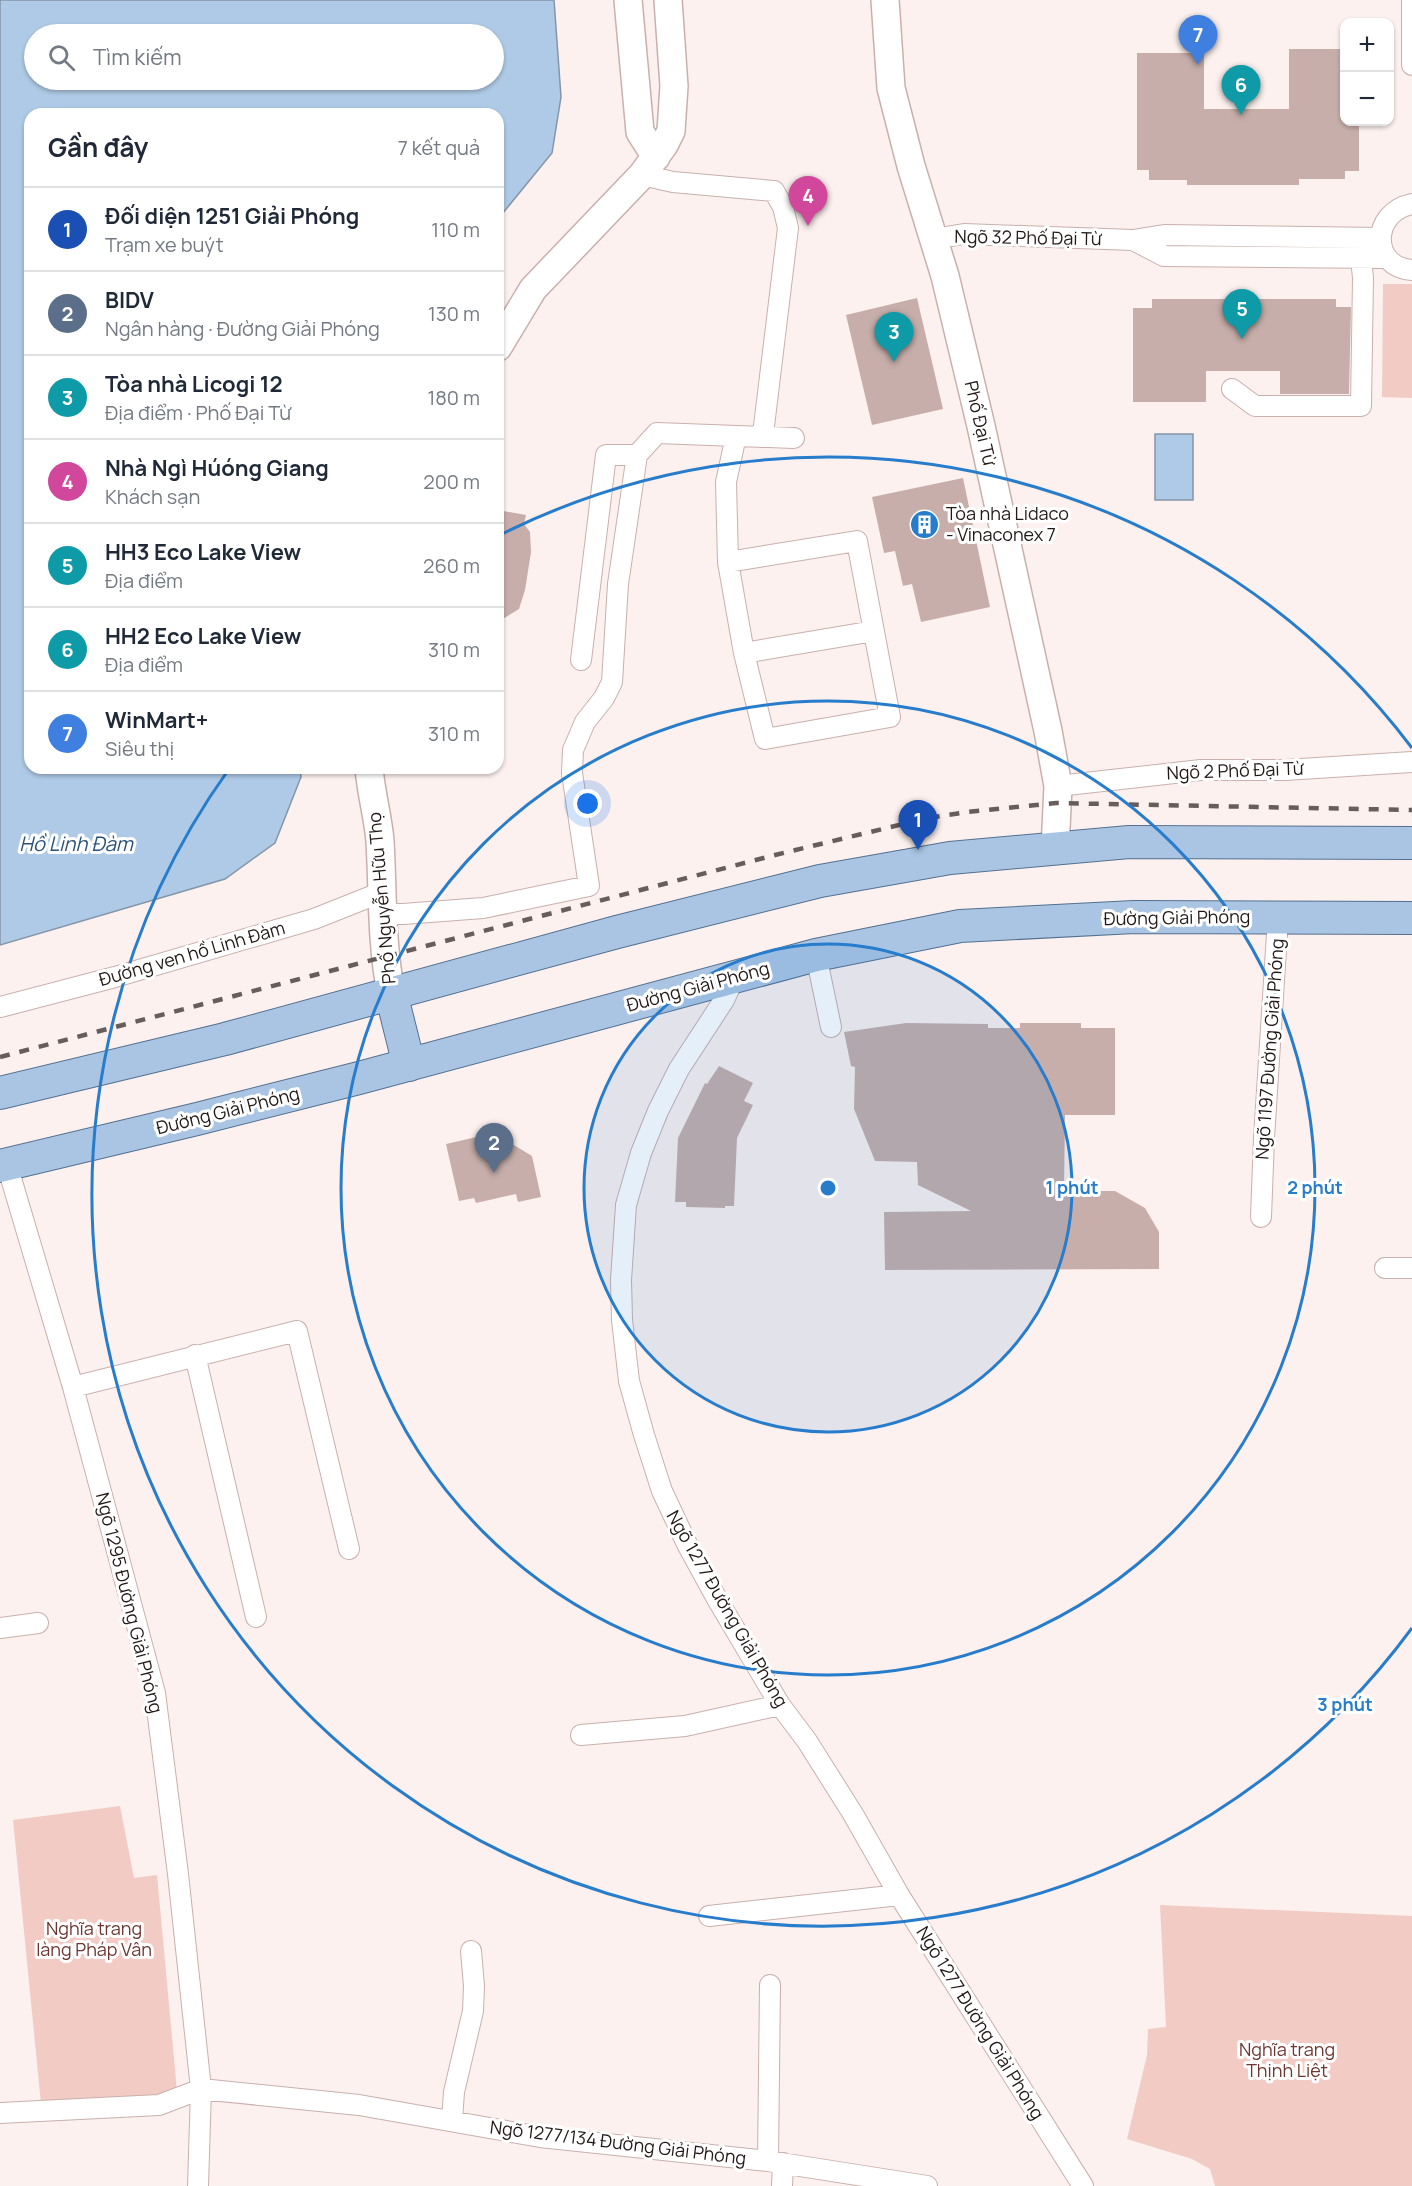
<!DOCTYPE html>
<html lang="vi">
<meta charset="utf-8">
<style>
:root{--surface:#fff;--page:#f2f2f3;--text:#1f2937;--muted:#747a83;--line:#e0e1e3;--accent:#7c3aed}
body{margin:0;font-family:Manrope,sans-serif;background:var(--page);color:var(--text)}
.controls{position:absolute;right:18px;top:18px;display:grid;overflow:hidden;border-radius:12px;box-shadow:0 2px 4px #0004}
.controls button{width:54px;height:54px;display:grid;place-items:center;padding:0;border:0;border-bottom:2px solid var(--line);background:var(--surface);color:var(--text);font:30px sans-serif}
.you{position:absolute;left:588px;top:804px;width:21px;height:21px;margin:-15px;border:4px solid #fff;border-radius:50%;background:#1a73e8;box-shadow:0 0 0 9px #1a73e833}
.badge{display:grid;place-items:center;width:39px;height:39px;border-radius:50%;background:var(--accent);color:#fff;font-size:20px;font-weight:700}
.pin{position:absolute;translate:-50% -50px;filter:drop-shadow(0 2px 3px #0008)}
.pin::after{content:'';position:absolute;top:32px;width:21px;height:18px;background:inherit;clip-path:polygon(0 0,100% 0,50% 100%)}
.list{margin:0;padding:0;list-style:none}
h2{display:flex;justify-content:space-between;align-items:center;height:78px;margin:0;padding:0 24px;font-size:26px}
h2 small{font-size:20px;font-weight:400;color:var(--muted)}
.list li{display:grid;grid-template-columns:39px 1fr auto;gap:18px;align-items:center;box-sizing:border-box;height:84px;padding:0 24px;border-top:2px solid var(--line)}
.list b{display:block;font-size:22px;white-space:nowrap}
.list p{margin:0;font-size:20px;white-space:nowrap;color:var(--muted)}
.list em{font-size:20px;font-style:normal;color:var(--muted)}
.icon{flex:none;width:33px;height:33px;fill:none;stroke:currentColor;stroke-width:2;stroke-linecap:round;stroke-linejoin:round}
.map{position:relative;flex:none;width:1412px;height:2186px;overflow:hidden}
.search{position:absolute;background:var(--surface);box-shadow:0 2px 4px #0004;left:24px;top:24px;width:480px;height:66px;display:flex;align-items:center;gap:15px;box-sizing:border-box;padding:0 21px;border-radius:33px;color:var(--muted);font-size:22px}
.panel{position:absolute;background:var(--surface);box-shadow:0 2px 4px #0004;left:24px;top:108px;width:480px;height:666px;border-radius:18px}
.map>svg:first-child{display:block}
.green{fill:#f3cbc5}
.water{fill:#afcae6;stroke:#8595a8;stroke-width:1.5;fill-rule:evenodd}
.building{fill:#c7aeaa}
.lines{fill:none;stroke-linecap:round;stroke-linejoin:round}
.street-casing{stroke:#c9b0ac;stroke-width:22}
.secondary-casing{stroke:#c9b0ac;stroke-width:30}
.primary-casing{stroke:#547090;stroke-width:34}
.street{stroke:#fff;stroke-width:20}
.secondary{stroke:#fff;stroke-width:27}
.primary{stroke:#a9c5e3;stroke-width:32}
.rail{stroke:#675d5b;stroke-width:4.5;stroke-dasharray:10 10;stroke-linecap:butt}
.ring{fill:none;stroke:#277ccb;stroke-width:3}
.labels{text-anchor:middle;stroke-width:6;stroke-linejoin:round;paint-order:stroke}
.street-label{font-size:18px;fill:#221917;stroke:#fff}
.poi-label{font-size:18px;fill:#221917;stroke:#fff;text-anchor:start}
.park-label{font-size:18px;fill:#6d3630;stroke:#fff}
.water-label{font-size:20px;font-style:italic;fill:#2a5179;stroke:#fff}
.centre{fill:#277ccb;stroke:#fff;stroke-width:3}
.ring-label{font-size:18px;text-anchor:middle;font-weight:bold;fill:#277ccb;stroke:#fff;stroke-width:6;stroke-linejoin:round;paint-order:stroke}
</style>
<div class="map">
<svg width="1412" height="2186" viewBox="0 0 1412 2186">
<rect width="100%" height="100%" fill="#fcf1ef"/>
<!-- green -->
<path class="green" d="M1383,284H1412V398L1382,397Z
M120,1806L134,1878L157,1875L177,2091L156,2096L41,2104L13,1820Z
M1160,1905L1412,1916V2186H1215L1210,2169L1192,2159L1127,2139L1147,2055L1148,2029L1166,2027Z"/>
<!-- water -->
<path class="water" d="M0,0H554L561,97L552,153L498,219V114H30V768H300L301,777L275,843L225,879L0,945ZM34,34H494V80H34Z
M1155,434H1193V500H1155Z"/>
<!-- building -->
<path class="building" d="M1289,49H1344V122H1359V171H1345V179H1299V185H1187V180H1149V170H1137V53H1204V109H1289Z
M917,298L943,409L872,425L846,315Z
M1152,299H1336V307H1351L1349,394H1280V371H1206V402H1133V308H1152Z
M963,478L990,607L921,622L912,584L903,586L895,551L884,553L872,497Z
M498,510L526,515L524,524L530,532L531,552L525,590L519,609L498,622Z
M906,1023L988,1024V1028H1020V1023H1081V1028H1115V1115H1065L1064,1191H1115L1145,1208L1159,1232V1269L885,1270L884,1212L971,1211L918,1185L917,1162L875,1161L854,1109L855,1067L851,1066L844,1032Z
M719,1066L753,1083L744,1101L753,1105L737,1138L734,1206H725V1208L686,1207V1202H675L678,1138L705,1083L707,1084Z
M494,1133L532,1156L541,1197L518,1202L516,1194L476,1203L474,1198L459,1201L446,1144Z"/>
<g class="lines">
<defs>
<path id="street" d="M1412,0V65
M642,175L673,182L774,191L783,207L788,228L764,426L761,437
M1412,204C1371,212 1370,267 1412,270
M934,239L964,234L1133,240L1164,235L1381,238
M1133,240L1164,256L1387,258
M1232,389L1255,406H1361L1363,278L1361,258
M728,562L857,541L890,717L765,739L744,653L728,562L726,482L736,436
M744,653L874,631
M581,660L606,455H637
M1058,786L1201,770H1285L1412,762
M383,907L392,914H403L483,908L589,886L572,773L573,750L585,722L604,698L612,682L618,584L637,455L657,433L794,438
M816,955L831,1027
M734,978L724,1000L679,1069L658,1111L641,1153L626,1205L621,1280L622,1320L629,1381L644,1435L662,1491L687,1544L717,1599L780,1705L807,1741L853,1814L899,1895L1083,2186
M0,1007L115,977L314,919L382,892
M7,1165L73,1387L155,1693L178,1874L201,2089L198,2186
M1261,1217L1264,1138L1278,918
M1385,1268H1412
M195,1355L256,1617
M73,1387L297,1331L349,1549
M0,1628L38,1623
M581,1735L685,1726L780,1705
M709,1916L899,1895
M0,2113L159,2105L201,2089L359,2105L540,2137L768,2161L927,2186
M452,2120L454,2092L473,2011L474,1986L471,1951
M768,2161L770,1985
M782,2186L783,2163"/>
<path id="secondary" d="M628,0L640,132L656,157
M885,0L891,88L911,166L945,276L981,426L1048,731L1058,786L1055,849
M498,347L533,289L642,175L664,145L671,131L674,86L668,0
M369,768C371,793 378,817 380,841C383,893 381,941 391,993"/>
<path id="primary" d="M391,993L409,1065
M0,1093L225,1039L617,932L820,881L950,858L1129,842L1412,843
M0,1166L197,1119L359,1078L816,955L960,926L1134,917L1412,918"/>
</defs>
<!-- street casing -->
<use href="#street" class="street-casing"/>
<!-- secondary casing -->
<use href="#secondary" class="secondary-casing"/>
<!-- primary casing -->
<use href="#primary" class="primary-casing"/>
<!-- street -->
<use href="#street" class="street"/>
<!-- secondary -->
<use href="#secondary" class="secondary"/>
<!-- primary -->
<use href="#primary" class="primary"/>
<!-- rail -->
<path class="rail" d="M0,1057L775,855L928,818L967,812L1056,803L1412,810"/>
</g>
<!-- distance rings -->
<circle cx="828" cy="1188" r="244" fill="#277ccb" fill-opacity=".12"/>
<g class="ring">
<circle cx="828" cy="1188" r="244"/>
<circle cx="828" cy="1188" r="487"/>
<path d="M1412 1628A731 731 0 0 1 229 769M502 534A731 731 0 0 1 1412 748"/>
</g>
<!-- icons -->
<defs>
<symbol id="building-disc" viewBox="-11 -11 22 22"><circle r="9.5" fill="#277ccb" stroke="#fff"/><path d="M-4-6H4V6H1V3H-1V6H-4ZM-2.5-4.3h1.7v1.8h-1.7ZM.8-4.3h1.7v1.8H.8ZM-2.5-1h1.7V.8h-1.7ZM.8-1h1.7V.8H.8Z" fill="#fff"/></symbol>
</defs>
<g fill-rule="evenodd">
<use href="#building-disc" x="908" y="508" width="33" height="33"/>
</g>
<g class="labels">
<!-- street labels -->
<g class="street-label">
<text transform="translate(1028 238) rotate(1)" y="6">Ngõ 32 Phố Đại Từ</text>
<text transform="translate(980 423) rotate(77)" y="6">Phố Đại Từ</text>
<text transform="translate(1235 771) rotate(-2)" y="6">Ngõ 2 Phố Đại Từ</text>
<text transform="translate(382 898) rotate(-95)" y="6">Phố Nguyễn Hữu Thọ</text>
<text transform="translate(1177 918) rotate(-1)" y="6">Đường Giải Phóng</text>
<text transform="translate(192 954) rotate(-16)" y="6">Đường ven hồ Linh Đàm</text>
<text transform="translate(698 987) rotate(-15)" y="6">Đường Giải Phóng</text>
<text transform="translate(1270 1049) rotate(-86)" y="6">Ngõ 1197 Đường Giải Phóng</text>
<text transform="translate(228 1111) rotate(-14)" y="6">Đường Giải Phóng</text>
<text transform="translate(129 1603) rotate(76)" y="6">Ngõ 1295 Đường Giải Phóng</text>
<text transform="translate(727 1609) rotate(60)" y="6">Ngõ 1277 Đường Giải Phóng</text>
<text transform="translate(980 2023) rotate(58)" y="6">Ngõ 1277 Đường Giải Phóng</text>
<text transform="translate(618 2143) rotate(7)" y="6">Ngõ 1277/134 Đường Giải Phóng</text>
</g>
<!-- poi labels -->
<g class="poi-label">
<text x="946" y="520">Tòa nhà Lidaco<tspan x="946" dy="21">- Vinaconex 7</tspan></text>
</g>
<!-- park labels -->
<g class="park-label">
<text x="94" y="1935">Nghĩa trang<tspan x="94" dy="21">làng Pháp Vân</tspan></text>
<text x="1287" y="2056">Nghĩa trang<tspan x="1287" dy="21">Thịnh Liệt</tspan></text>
</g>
<!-- water labels -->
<g class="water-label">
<text x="76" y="851">Hồ Linh Đàm</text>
</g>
</g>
<circle cx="828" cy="1188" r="9" class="centre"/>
<g class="ring-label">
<text x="1072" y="1194">1 phút</text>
<text x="1315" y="1194">2 phút</text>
<text x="1345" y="1711">3 phút</text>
</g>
</svg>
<div class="controls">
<button>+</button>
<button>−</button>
</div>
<div class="you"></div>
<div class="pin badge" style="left:918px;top:850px;background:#1a4fb4">1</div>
<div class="pin badge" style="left:494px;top:1173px;background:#5c6f8a">2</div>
<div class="pin badge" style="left:894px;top:362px;background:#0f9aa8">3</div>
<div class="pin badge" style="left:808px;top:226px;background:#d1479c">4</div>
<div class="pin badge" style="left:1242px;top:339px;background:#0f9aa8">5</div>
<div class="pin badge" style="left:1241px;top:115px;background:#0f9aa8">6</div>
<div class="pin badge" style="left:1198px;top:65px;background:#3f7fe0">7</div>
<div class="search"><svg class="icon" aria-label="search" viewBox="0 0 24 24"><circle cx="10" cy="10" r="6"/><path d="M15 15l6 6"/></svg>Tìm kiếm</div>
<section class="panel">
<h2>Gần đây<small>7 kết quả</small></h2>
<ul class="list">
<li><span class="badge" style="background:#1a4fb4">1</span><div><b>Đối diện 1251 Giải Phóng</b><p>Trạm xe buýt</p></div><em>110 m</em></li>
<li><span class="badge" style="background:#5c6f8a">2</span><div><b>BIDV</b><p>Ngân hàng · Đường Giải Phóng</p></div><em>130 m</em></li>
<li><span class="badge" style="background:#0f9aa8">3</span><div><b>Tòa nhà Licogi 12</b><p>Địa điểm · Phố Đại Từ</p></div><em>180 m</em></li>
<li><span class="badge" style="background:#d1479c">4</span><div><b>Nhà Ngì Húóng Giang</b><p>Khách sạn</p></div><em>200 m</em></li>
<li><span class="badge" style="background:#0f9aa8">5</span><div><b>HH3 Eco Lake View</b><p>Địa điểm</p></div><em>260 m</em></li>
<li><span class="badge" style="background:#0f9aa8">6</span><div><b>HH2 Eco Lake View</b><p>Địa điểm</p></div><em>310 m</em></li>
<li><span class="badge" style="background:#3f7fe0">7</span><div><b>WinMart+</b><p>Siêu thị</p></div><em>310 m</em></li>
</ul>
</section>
</div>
